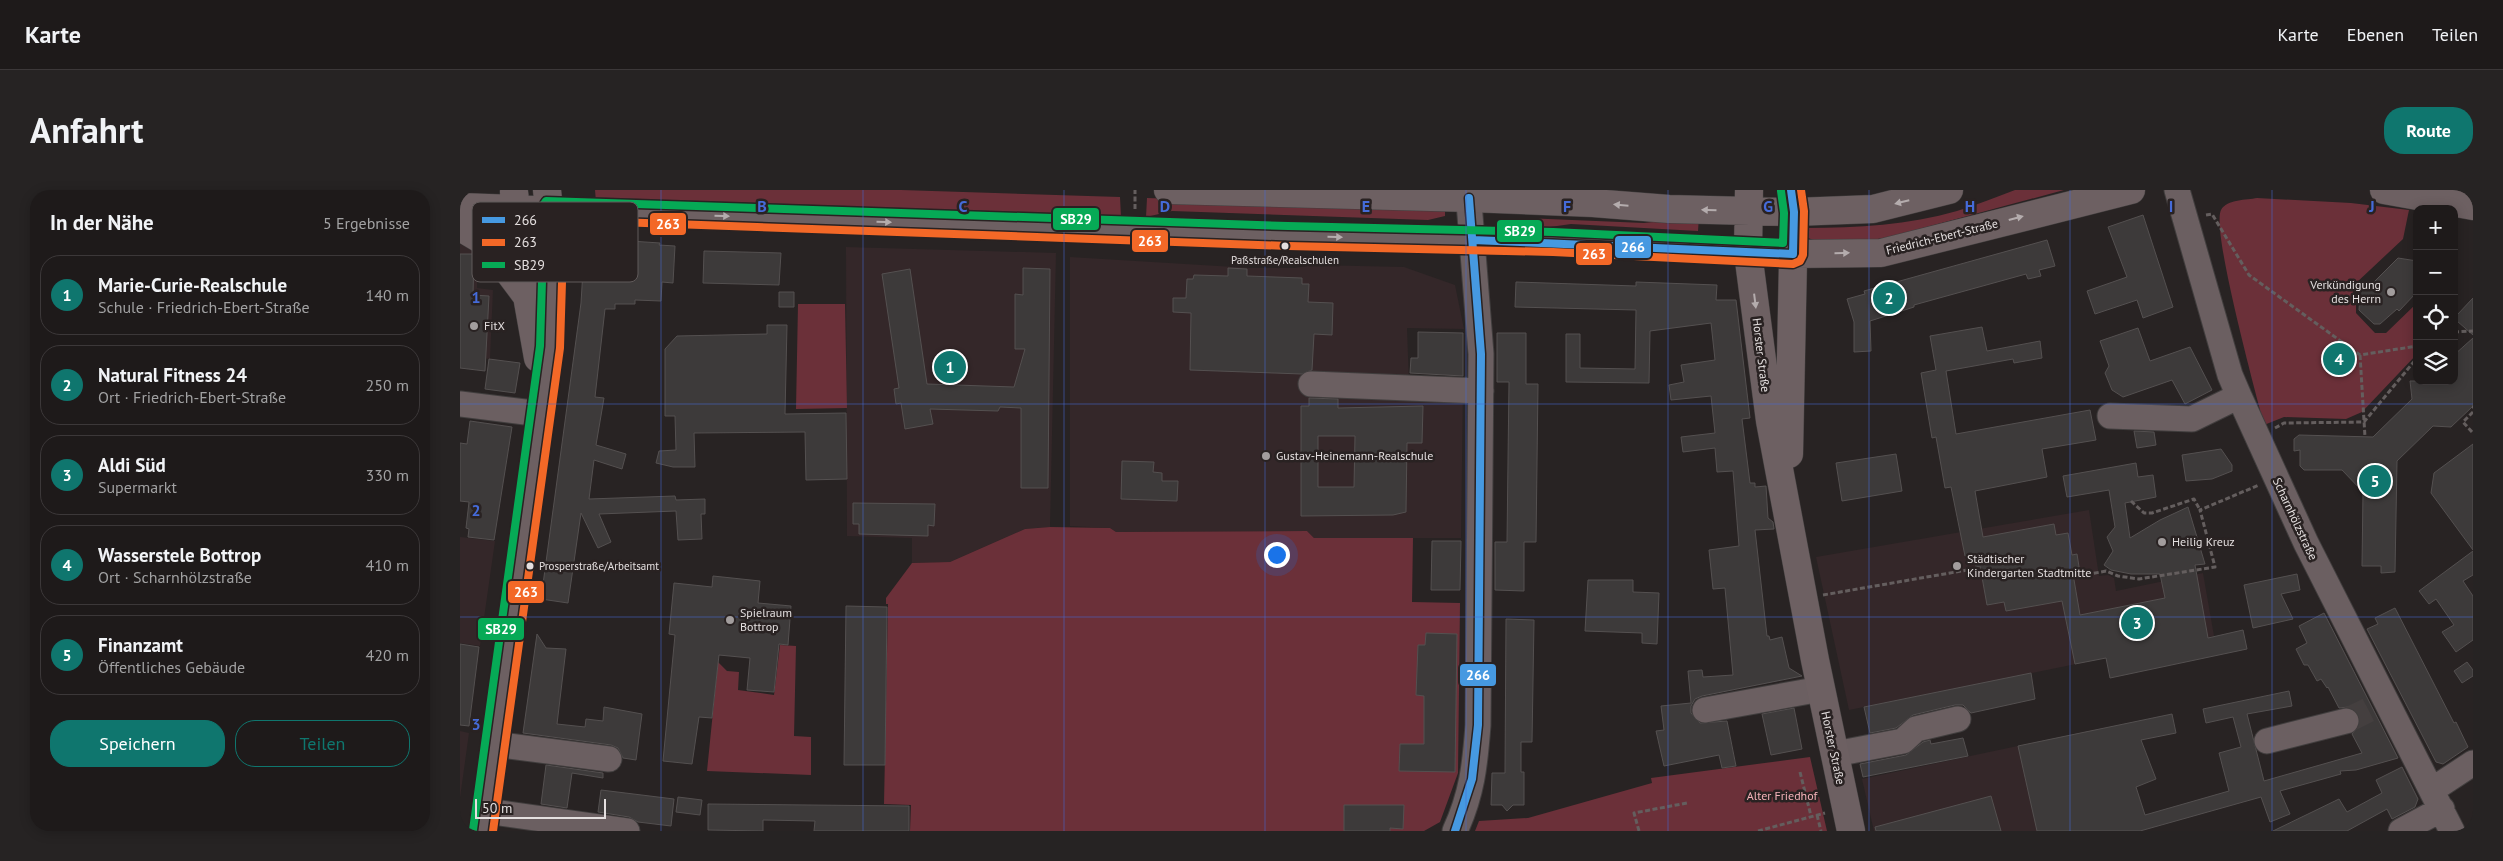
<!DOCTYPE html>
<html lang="de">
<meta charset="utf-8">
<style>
:root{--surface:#1e1a1a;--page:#262323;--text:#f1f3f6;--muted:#a1a1a2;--line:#3c3839;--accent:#0f766e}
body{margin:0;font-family:"PT Sans",sans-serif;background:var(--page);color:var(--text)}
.controls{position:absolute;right:15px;top:15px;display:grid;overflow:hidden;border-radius:10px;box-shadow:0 2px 12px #0003}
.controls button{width:45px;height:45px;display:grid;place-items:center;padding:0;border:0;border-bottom:1px solid var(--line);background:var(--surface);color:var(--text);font:25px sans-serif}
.scale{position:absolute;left:15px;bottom:12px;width:131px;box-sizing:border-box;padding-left:5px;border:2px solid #e4dfdf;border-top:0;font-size:14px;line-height:18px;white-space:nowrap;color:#e4dfdf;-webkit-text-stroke:4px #292222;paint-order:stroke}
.you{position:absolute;left:816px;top:364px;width:18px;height:18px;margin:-12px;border:4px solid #fff;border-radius:50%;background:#1a73e8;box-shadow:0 0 0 8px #1a73e833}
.badge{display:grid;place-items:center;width:32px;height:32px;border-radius:50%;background:var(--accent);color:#fff;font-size:16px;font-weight:700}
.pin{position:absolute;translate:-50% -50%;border:2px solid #fff;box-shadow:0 1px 5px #0006}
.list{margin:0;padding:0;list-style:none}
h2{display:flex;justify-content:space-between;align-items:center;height:65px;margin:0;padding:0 20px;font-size:21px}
h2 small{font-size:16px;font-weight:400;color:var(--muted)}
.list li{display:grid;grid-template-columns:32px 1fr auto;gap:15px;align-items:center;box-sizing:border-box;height:80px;margin:0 10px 10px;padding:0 10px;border:1px solid var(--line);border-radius:20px}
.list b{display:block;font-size:19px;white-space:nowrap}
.list p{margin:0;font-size:16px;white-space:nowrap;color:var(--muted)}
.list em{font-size:16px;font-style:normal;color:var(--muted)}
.actions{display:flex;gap:10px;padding:15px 20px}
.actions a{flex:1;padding:11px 0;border:1px solid var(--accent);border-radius:20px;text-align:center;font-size:18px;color:var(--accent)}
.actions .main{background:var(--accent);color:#fff}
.icon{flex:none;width:28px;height:28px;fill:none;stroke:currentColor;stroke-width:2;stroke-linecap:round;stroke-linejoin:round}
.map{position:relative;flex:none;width:2013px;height:641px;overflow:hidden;border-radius:20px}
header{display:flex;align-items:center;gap:30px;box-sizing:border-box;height:70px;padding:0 25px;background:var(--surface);border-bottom:1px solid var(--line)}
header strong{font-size:24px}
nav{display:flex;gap:28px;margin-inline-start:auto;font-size:18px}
.intro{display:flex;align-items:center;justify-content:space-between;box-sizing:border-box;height:120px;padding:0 30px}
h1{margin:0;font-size:35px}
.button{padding:12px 22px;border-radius:20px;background:var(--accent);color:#fff;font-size:18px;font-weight:700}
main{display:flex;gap:30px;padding:0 30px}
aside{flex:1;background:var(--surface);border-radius:20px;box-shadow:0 2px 12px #0003}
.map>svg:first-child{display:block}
.built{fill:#342729}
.green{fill:#6b3039}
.building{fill:#3d3a3a;stroke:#545050;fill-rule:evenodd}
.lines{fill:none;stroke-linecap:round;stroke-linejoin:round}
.minor-tunnel{stroke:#443f3f;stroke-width:25;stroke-dasharray:25 12;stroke-linecap:butt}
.minor-casing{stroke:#413e3e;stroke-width:27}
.major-casing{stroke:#413e3e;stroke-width:29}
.path{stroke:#645e5e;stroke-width:3;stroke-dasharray:5 2.5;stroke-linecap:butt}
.minor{stroke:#6b5f61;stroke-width:25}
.major{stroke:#6d6062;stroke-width:28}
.bus-1-casing{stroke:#292222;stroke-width:11}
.bus-2-casing{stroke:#292222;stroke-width:11}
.bus-3-casing{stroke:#292222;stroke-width:11}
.bus-1{stroke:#4699e1;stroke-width:8}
.bus-2{stroke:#f36827;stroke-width:8}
.bus-3{stroke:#06aa56;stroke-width:8}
.oneway{fill:#b4acad}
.grid{fill:none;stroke:#456bd9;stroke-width:1;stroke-opacity:0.55}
.bus-dot{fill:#e4dfdf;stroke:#292222;stroke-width:2}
.poi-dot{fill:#a29d9d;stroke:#292222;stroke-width:2}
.labels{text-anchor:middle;stroke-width:5;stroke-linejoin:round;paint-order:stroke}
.bus-label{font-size:11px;fill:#e4dfdf;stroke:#292222}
.street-label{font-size:12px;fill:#e4dfdf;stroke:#292222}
.poi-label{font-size:12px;fill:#e4dfdf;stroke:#292222;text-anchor:start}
.park-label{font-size:12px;fill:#f5b2b9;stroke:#292222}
.key{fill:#292222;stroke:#615b5b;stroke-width:1}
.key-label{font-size:14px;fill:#e4dfdf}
.grid-label{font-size:16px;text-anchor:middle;font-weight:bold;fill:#456bd9;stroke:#292222;stroke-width:5;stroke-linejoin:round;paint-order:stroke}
.line-badge{stroke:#292222;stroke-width:2}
.badge-label{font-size:14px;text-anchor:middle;font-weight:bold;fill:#fff}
</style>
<header>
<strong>Karte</strong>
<nav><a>Karte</a><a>Ebenen</a><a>Teilen</a></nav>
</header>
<div class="intro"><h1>Anfahrt</h1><a class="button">Route</a></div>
<main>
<aside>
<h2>In der Nähe<small>5 Ergebnisse</small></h2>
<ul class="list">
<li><span class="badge">1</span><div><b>Marie-Curie-Realschule</b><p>Schule · Friedrich-Ebert-Straße</p></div><em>140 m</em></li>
<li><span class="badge">2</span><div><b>Natural Fitness 24</b><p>Ort · Friedrich-Ebert-Straße</p></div><em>250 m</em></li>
<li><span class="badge">3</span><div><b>Aldi Süd</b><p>Supermarkt</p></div><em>330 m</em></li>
<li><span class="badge">4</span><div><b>Wasserstele Bottrop</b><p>Ort · Scharnhölzstraße</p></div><em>410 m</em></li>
<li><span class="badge">5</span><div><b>Finanzamt</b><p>Öffentliches Gebäude</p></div><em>420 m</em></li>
</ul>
<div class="actions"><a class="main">Speichern</a><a>Teilen</a></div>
</aside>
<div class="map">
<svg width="2013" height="641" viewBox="0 0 2013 641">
<rect width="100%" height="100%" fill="#282323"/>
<!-- built -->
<path class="built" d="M0,54L18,62L17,98L33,100L30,169L0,166Z
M386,57L596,63L590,337L565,339L490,372L452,373V348L387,346Z
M610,67L791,78H834L855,75L944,77L995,95L1004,139L947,138L949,194L1003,195L1001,348H854L847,341L656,342L650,338L610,336Z
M1629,320L1639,386L1648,385L1654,388L1656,401L1743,383L1754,446L1389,520L1356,367Z
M0,347L35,351L20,456L0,453Z
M1643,538L1672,641H1414L1402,589Z
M0,541L9,543L0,608Z"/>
<!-- green -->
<path class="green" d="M135,0H441L660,7L661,27L136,12Z
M1555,0H1604L1426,48C1405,50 1360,58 1343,45L1347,38C1397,38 1449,35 1497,21C1516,15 1536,7 1555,0Z
M687,8L985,19V26L968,30L712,21L686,27Z
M1797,8L1891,13L1949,20L1943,49L1895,94L1892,107L1896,113V123L1915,143H1926L1957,113V164L1902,222L1886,229L1824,227L1804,235C1796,203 1751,40 1761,20C1767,9 1787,10 1797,8Z
M1239,27L1238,41L1111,34L1063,41L1062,28L1184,33Z
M338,114H385L387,218L336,219Z
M590,337L650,338L656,342L847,341L854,348H953L952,412L1000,413L998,583L980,632L964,641H450L451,615L424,614L428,414H426V408L452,373L490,372L565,339Z
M320,455L336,456L334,546L351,547V585L247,581L258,472L267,481L279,482L278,500L314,505Z
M1350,567L1367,641H1015L1019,631L1068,628L1192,593L1191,588Z"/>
<!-- building -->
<path class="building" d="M1683,25L1713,117L1683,128L1677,110L1635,124L1627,101L1667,87L1648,37Z
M125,48L200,53L199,55L215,56L213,93L202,92L201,111L175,110V114H155V119H145L135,207L144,208L136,255L166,264L162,279L134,270L129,309L215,306L216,310L245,309V324H241L242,349L218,350L216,321L139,324L151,352L138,358L121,323L108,413L81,409L121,113Z
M1587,50L1595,76L1579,80L1581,86L1568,89L1566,84L1454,115V117L1410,131L1411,161L1394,162V132L1387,109L1405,104L1404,101Z
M244,61L321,63L319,95L243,93Z
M0,64H14L13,105L29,106L25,181L0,178Z
M1938,68L1957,71V102L1939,121L1937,119L1920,134H1914L1899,120L1900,105L1896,102L1907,92L1910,96Z
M563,78L590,79L588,298H561V218L540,217L538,221L470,219L473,234L445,239L441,213L436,214L434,199L439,198L422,84L450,79L467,194L554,197L565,159H555V104L563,105Z
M768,78L787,79V86L842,88V94H849L848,112L873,113L872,145L854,144L852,180L842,184L730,180L731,123L713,122V108H726L727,89H733L734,85L768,86Z
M1056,92L1176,96V92L1257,95L1256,110H1276L1290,228L1282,229L1290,293H1295V297L1306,296L1308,328L1313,332L1314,339L1295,340L1307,446H1309L1310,450L1322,447L1329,478L1342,486L1242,506L1235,509L1231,516V523L1240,533L1267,531L1276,576L1262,578L1259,565L1204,576L1196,541L1204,540L1201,516L1231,513L1228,481L1242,480L1243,487L1273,485L1265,398L1253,399L1249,360L1279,356L1273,281L1257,282L1255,258L1223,262L1221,247L1255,243L1251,206L1211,210L1209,195L1224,192L1221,175L1255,170L1251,133L1190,141L1189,193L1106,192V144H1120V178L1175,179L1176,120L1055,117Z
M319,102H334V117H319Z
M2013,108V145L1997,131V125Z
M307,135H327L325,224L386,223L387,289L346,290L345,242L234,243L235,277H213L196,273L199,261L216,260L215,226H205V159L217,146L307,144Z
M1522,137L1527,161L1580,151L1582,168L1554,173L1553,169L1486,181L1496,244L1630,220L1636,250L1582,259L1587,287L1515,301L1523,347L1594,334L1596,345L1608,343L1612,365L1617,364L1620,383L1613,384L1620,425L1705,408L1700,384H1671L1651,380L1644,375L1653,361L1647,347L1655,337L1649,300L1607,307L1603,286L1676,273L1678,287L1693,285L1696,307L1665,313L1670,348L1700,330L1728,317L1745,374L1735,375L1748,448L1783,440L1787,459L1650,488L1646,468L1615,474L1602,411L1546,421L1544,412L1527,415L1520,376L1516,377L1514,364L1505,366L1491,297L1485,298L1476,247L1472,248L1461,183L1476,180L1470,146Z
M1678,138L1690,171L1730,157L1752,200L1725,214L1712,190L1663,207L1652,200L1645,183L1649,176L1640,151Z
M958,142L1003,143V186L950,183L951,168H958Z
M1037,143H1066V194H1078L1076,352H1064V401L1035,400V352H1047L1049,192H1037Z
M2013,148V216L1991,237L1973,236L1937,271L1935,382L1921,383V376H1902L1903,302L1882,280H1844L1840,276V260L1834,261V249L1839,245L1913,247L1952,209L1950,191H1994V165Z
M29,169L60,173L55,203L25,199Z
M849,208L878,209V218L963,216L962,253H947L946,322L933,325L841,326V216H849ZM858,246H895L894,297H858Z
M10,231L52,237L34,350L8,347L9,339L6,338L9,312L0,311V253L7,254Z
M1674,241L1694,242L1696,255L1677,258Z
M2013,254V360L1971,303L1974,283Z
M1761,259L1772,275V281L1752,289L1726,291L1722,265Z
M1436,264L1442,301L1382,311L1376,273Z
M662,271L694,272L693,282L702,283V291H718L717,311L661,309Z
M393,313L475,314L474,336L468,335V346L399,344V334H393Z
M972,351H1001L1000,400H971Z
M2013,361V385L2003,391L2013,406V450L1996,462L1982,442L1994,435L1976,409L1969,414L1959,401Z
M1837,384L1840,400L1821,404L1833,429L1793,438L1784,395Z
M253,386L300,391L298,413L331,416L328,455L319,454L314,502L287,500L290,468L259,465L252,528L239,527L232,574L203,571L215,445L209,444L214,393L252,397Z
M1128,390H1173V402L1199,403L1197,454L1182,453V443L1125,441Z
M386,416L427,417L425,575H384Z
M1935,418L1994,533L1996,532L2008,557L1983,574L1976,572L1907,439L1918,434L1915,428Z
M1864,423L1938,568L1896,580L1880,581L1881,584L1820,601L1830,624L1810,632L1801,607L1680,641H1577L1558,556L1712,524L1716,543L1681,550L1696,589L1676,597L1685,625L1769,601L1759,563L1781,557L1773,527L1746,533L1743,519L1829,501L1832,516L1787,524L1804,591L1902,563L1892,544L1900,534L1897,521L1889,517L1879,518L1868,497L1867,498L1861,489L1857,491L1848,475H1844L1836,459L1847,453L1839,436Z
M1046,429L1074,430L1072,552H1061V582H1064V615H1053L1047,621L1042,615H1031L1032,583H1045Z
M966,443L997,444L995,582L939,581L940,554H964V506L956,505L958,455H965Z
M77,444L86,458L106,459L97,534L125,537L126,529L143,531L144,517L182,524L176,570L163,568L158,558L151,555L63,543Z
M0,454L19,457L9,536L0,535Z
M2007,472L2013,480V486L2002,493L1994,481Z
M1571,483L1575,509L1511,523L1503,515H1495L1453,525L1436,538L1410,543L1404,517Z
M1334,518L1342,559L1311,565L1302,524Z
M1503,548L1508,566L1403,587L1400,574L1446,565L1463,552L1470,550L1471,554Z
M86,575L143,583V588L112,583L107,618L81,614Z
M1942,577L1958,609L1955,617L1932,629L1927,619L1887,641H1813L1879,609L1887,622L1922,603L1916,590Z
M141,600L214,609L211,636L178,632L169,627L138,622Z
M1531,606L1541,641H1416L1415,637Z
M218,607L242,610L240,625L216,622Z
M248,614L449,616V641H354L355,631L303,630V641L248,640Z
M884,615H944L943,639L930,638V641H884Z"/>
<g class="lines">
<!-- minor-tunnel -->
<path class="minor-tunnel" d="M1886,531L1912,518"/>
<defs>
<path id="minor" d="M1717,0L1770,185L1779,206L1846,353L1992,641
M851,194L1021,201
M0,214L81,224
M1650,226L1732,229L1779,206
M1245,520L1361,499
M1807,551L1886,531
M34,554L149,569
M1375,564L1443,551L1456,539L1498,529
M1972,600L2013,573
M26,621L167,641
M995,641C1012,604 1015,575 1018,535L1021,164L1008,0
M1941,641L1982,619"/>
<path id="major" d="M708,0L1009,8L1133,13L1209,19L1334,22L1413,19L1489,0
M1289,0L1288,63L1310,231L1355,470L1391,641
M1924,0L2013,16
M54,2L67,106L78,168
M0,17L828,46L1093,52L1333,64L1421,63L1671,0
M0,37L27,53L66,105
M1329,264L1334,22L1331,0
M23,641L90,157L93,59L87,0"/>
</defs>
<!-- minor casing -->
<use href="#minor" class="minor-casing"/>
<!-- major casing -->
<use href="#major" class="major-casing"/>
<!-- path -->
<path class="path" d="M675,19V0
M1746,25L1752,24L1789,85L1900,165L1957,156
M1994,104L1996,35
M1994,142L2013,141
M1900,165L1905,247
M2012,217H2013
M2013,222L2003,232L2013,243
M1815,238L1824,233L1904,232L1957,168
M1671,311L1684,323H1692L1734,309L1740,320
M1619,386L1646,381L1658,386L1679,389L1755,377L1740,320L1799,295
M1363,405L1513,379
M1340,582L1351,626
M1357,625L1361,641
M1179,641L1174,623L1227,613
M1298,641L1365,623"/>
<!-- minor -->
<use href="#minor" class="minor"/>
<!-- major -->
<use href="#major" class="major"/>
<defs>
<path id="bus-1" d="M1331,0L1334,22L1333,64
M1013,50L1333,64
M995,641L1012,589L1018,535L1021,164L1009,8"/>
<path id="bus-2" d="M33,641L100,158L103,59L101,30L828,56L1093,62L1333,74L1340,71L1343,65L1344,21L1341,0"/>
<path id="bus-3" d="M13,640L80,156L83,59L80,20L86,11L828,36L1093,42L1323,53L1324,23L1321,1"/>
</defs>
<!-- bus-1 casing -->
<use href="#bus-1" class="bus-1-casing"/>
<!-- bus-2 casing -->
<use href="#bus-2" class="bus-2-casing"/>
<!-- bus-3 casing -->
<use href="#bus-3" class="bus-3-casing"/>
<!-- bus-1 -->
<use href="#bus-1" class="bus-1"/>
<!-- bus-2 -->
<use href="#bus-2" class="bus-2"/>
<!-- bus-3 -->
<use href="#bus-3" class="bus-3"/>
</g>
<!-- one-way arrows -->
<defs><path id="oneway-solid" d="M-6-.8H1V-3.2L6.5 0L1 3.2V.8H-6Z" transform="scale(1.25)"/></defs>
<g class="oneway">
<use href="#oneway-solid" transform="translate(1442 12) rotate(166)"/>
<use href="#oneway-solid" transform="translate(1161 15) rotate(-175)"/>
<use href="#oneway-solid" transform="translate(1249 20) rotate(-178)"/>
<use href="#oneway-solid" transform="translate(262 26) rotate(2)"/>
<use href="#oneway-solid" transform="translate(1556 28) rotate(-15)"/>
<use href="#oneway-solid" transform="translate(424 32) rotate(2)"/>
<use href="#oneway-solid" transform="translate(875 47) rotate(1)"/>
<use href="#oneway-solid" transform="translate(1382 63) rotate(-1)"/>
<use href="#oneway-solid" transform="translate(1295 111) rotate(83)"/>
</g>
<!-- grid -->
<path class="grid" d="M201,0V641M403,0V641M604,0V641M805,0V641M1006,0V641M1208,0V641M1409,0V641M1610,0V641M1812,0V641M0,214H2013M0,427H2013"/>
<!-- markers -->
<g class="bus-dot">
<circle cx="825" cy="56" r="4.5"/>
<circle cx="70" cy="376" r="4.5"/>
</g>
<g class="poi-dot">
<circle cx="1931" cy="102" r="5"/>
<circle cx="14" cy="136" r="5"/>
<circle cx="806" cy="266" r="5"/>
<circle cx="1702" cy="352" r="5"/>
<circle cx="1497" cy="376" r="5"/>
<circle cx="270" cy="430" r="5"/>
</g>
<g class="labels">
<!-- bus labels -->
<g class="bus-label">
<text x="825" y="74">Paßstraße/Realschulen</text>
<text x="79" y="380" text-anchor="start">Prosperstraße/Arbeitsamt</text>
</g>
<!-- street labels -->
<g class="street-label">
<text transform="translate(1482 47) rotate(-14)" y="4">Friedrich-Ebert-Straße</text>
<text transform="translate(1301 165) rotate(83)" y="4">Horster Straße</text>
<text transform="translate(1835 329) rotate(65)" y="4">Scharnhölzstraße</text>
<text transform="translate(1373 558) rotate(78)" y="4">Horster Straße</text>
</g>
<!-- poi labels -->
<g class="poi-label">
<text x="1921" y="99" text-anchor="end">Verkündigung<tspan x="1921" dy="14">des Herrn</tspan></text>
<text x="24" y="140">FitX</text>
<text x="816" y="270">Gustav-Heinemann-Realschule</text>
<text x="1712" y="356">Heilig Kreuz</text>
<text x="1507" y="373">Städtischer<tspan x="1507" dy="14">Kindergarten Stadtmitte</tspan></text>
<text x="280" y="427">Spielraum<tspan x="280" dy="14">Bottrop</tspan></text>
</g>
<!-- park labels -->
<g class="park-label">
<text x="1322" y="610">Alter Friedhof</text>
</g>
</g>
<!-- legend -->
<rect x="12" y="12" width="166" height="80" rx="8" class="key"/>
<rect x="22" y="27" width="23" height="6" fill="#4699e1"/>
<rect x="22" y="49" width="23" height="7" fill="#f36827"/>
<rect x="22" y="72" width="23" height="6" fill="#06aa56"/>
<g class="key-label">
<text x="54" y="35">266</text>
<text x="54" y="57">263</text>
<text x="54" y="80">SB29</text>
</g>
<g class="grid-label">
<text x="302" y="22">B</text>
<text x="503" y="22">C</text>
<text x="705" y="22">D</text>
<text x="906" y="22">E</text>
<text x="1107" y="22">F</text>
<text x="1308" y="22">G</text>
<text x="1510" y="22">H</text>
<text x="1711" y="22">I</text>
<text x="1912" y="22">J</text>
<text x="16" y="113">1</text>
<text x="16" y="326">2</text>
<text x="16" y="540">3</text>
</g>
<g class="line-badge">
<rect x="592" y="17" width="48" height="24" rx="5" fill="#06aa56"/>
<rect x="189" y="22" width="38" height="24" rx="5" fill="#f36827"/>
<rect x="1036" y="29" width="47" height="24" rx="5" fill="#06aa56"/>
<rect x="671" y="39" width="38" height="24" rx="5" fill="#f36827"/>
<rect x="1154" y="45" width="38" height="24" rx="5" fill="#4699e1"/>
<rect x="1115" y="52" width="38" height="24" rx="5" fill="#f36827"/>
<rect x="47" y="390" width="38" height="24" rx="5" fill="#f36827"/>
<rect x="17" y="427" width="48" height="24" rx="5" fill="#06aa56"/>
<rect x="999" y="473" width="38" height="24" rx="5" fill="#4699e1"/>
</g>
<g class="badge-label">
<text x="616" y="34">SB29</text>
<text x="208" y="39">263</text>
<text x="1060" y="46">SB29</text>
<text x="690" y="56">263</text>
<text x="1173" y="62">266</text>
<text x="1134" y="69">263</text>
<text x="66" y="407">263</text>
<text x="41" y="444">SB29</text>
<text x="1018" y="490">266</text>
</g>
</svg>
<div class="controls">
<button>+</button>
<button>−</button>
<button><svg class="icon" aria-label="locate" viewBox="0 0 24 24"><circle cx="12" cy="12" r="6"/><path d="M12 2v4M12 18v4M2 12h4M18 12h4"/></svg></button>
<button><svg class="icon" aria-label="layers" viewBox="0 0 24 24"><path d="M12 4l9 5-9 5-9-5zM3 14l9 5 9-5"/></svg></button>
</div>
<div class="scale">50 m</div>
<div class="you"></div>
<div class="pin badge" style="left:490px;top:177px">1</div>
<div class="pin badge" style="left:1429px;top:108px">2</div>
<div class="pin badge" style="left:1677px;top:433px">3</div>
<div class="pin badge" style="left:1879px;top:169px">4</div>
<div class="pin badge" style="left:1915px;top:291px">5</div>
</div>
</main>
